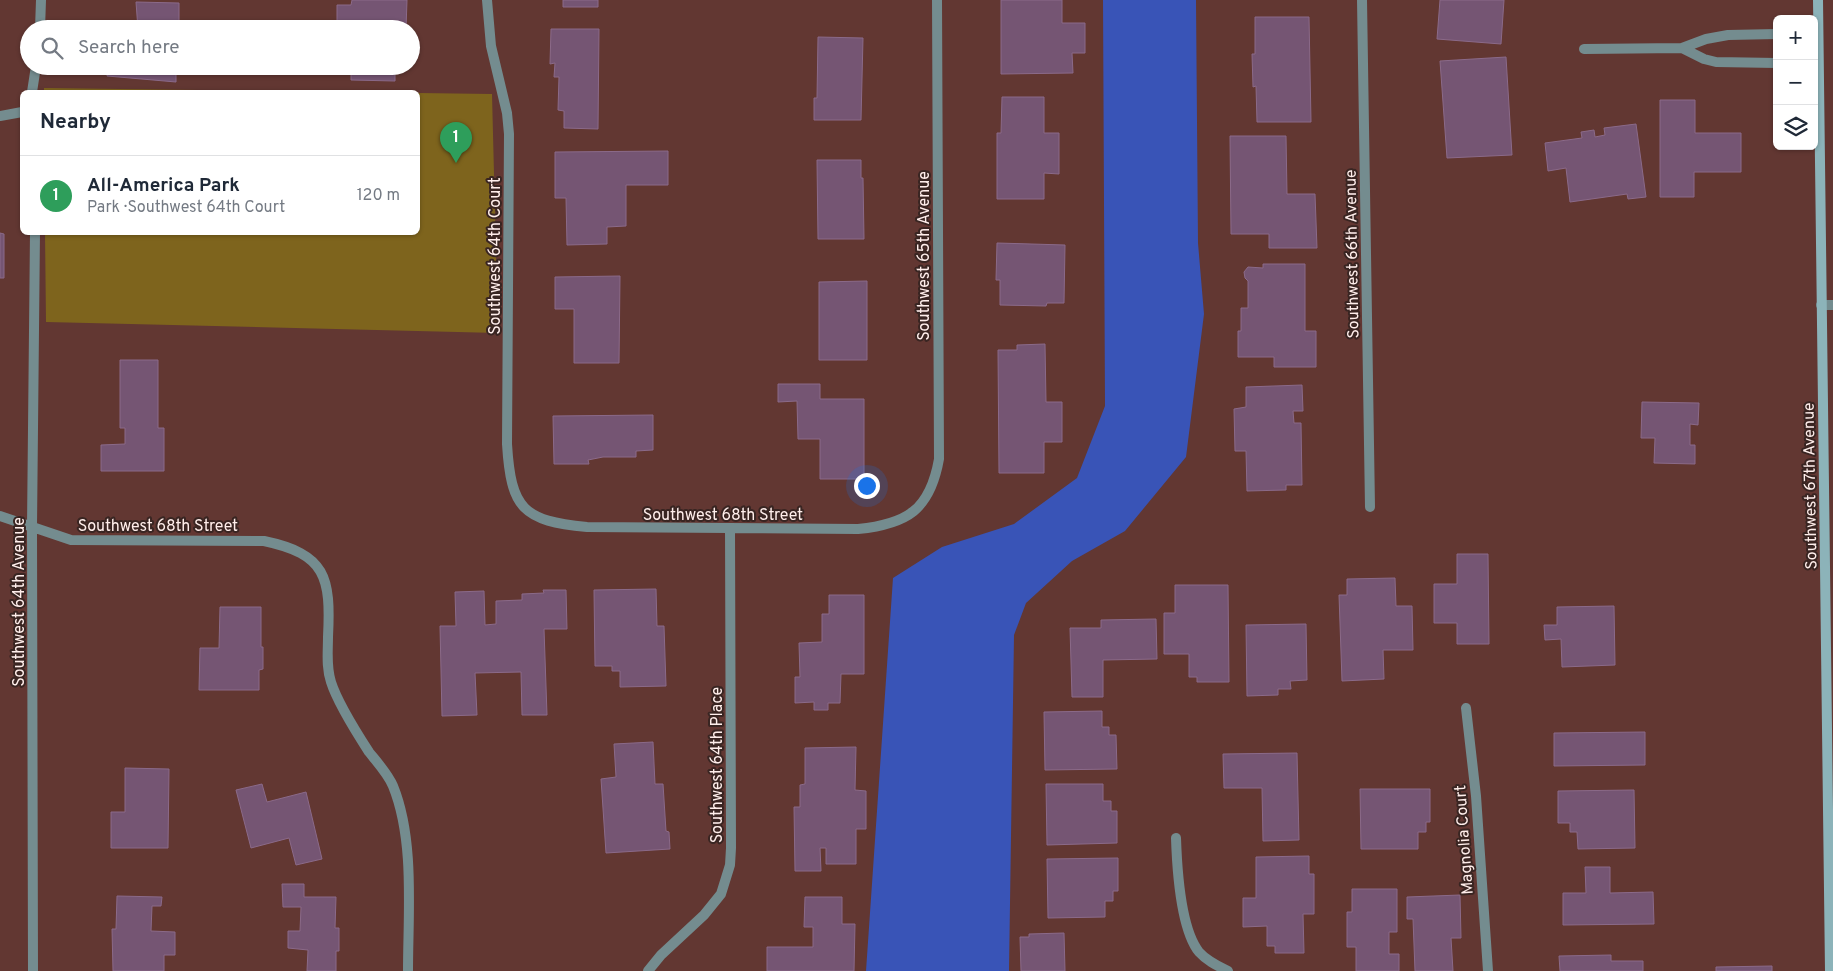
<!DOCTYPE html>
<meta charset="utf-8">
<style>
:root{--surface:#fff;--page:#f6f6f7;--text:#1f2937;--muted:#747a83;--line:#e0e1e3;--accent:#367281}
body{margin:0;font-family:Overpass,sans-serif;background:var(--page);color:var(--text)}
.controls{position:absolute;right:15px;top:15px;display:grid;overflow:hidden;border-radius:8px;box-shadow:0 1px 4px #0004}
.controls button{width:45px;height:45px;display:grid;place-items:center;padding:0;border:0;border-bottom:1px solid var(--line);background:var(--surface);color:var(--text);font:25px sans-serif}
.you{position:absolute;left:866px;top:485px;width:18px;height:18px;margin:-12px;border:4px solid #fff;border-radius:50%;background:#1a73e8;box-shadow:0 0 0 8px #1a73e833}
.badge{display:grid;place-items:center;width:32px;height:32px;border-radius:50%;background:var(--accent);color:#fff;font-size:16px;font-weight:700}
.pin{position:absolute;translate:-50% -41px;filter:drop-shadow(0 1px 2px #0008)}
.pin::after{content:'';position:absolute;top:26px;width:18px;height:15px;background:inherit;clip-path:polygon(0 0,100% 0,50% 100%)}
.list{margin:0;padding:0;list-style:none}
h2{display:flex;justify-content:space-between;align-items:center;height:65px;margin:0;padding:0 20px;font-size:21px}
h2 small{font-size:16px;font-weight:400;color:var(--muted)}
.list li{display:grid;grid-template-columns:32px 1fr auto;gap:15px;align-items:center;box-sizing:border-box;height:80px;padding:0 20px;border-top:1px solid var(--line)}
.list b{display:block;font-size:19px;white-space:nowrap}
.list p{margin:0;font-size:16px;white-space:nowrap;color:var(--muted)}
.list em{font-size:16px;font-style:normal;color:var(--muted)}
.icon{flex:none;width:28px;height:28px;fill:none;stroke:currentColor;stroke-width:2;stroke-linecap:round;stroke-linejoin:round}
.map{position:relative;flex:none;width:1833px;height:971px;overflow:hidden}
.search{position:absolute;background:var(--surface);box-shadow:0 1px 4px #0004;left:20px;top:20px;width:400px;height:55px;display:flex;align-items:center;gap:12px;box-sizing:border-box;padding:0 18px;border-radius:28px;color:var(--muted);font-size:19px}
.panel{position:absolute;background:var(--surface);box-shadow:0 1px 4px #0004;left:20px;top:90px;width:400px;height:145px;border-radius:8px}
.map>svg:first-child{display:block}
.green{fill:#7e641d}
.water{fill:#3954b7}
.building{fill:#755573;stroke:#8b6a89}
.lines{fill:none;stroke-linecap:round;stroke-linejoin:round}
.minor{stroke:#748c8f;stroke-width:10}
.secondary{stroke:#8cb3b9;stroke-width:10}
.labels{text-anchor:middle;stroke-width:4;stroke-linejoin:round;paint-order:stroke}
.street-label{font-size:16px;fill:#ffeeeb;stroke:#392522}
</style>
<div class="map">
<svg width="1833" height="971" viewBox="0 0 1833 971">
<rect width="100%" height="100%" fill="#623732"/>
<!-- green -->
<path class="green" d="M44,88L362,92H44Z
M418,93L492,94L498,333L46,322L45,233L418,232Z"/>
<!-- water -->
<path class="water" d="M1103,0H1196L1198,243L1204,314L1186,457L1125,531L1072,561L1026,603L1014,635L1009,971H866L893,578L942,547L1014,524L1077,478L1105,406Z"/>
<!-- building -->
<path class="building" d="M352,0H407L406,29H337V5H351Z
M563,0H598V7H563Z
M1001,0H1062V23H1085V53H1072L1073,73L1001,74Z
M1440,0H1504L1501,44L1437,39Z
M136,2L179,3V29H138Z
M1255,17H1309L1311,122H1257L1256,86L1253,87L1252,54H1255Z
M551,29H599L598,129L564,128V111L558,110L559,77H554L555,63L550,64Z
M818,37L863,38L861,120H814V98H817Z
M1506,57L1512,155L1447,158L1440,61Z
M109,66H217V71L176,74V82L107,76Z
M351,66H395V81L351,80Z
M1002,97H1044V133H1059V174L1044,173V199H997V133H1001Z
M1660,100H1695V133H1741V172H1694V197H1660Z
M1636,124L1646,197L1628,199L1627,194L1570,202L1566,168L1548,171L1545,143L1582,138L1581,132L1594,130L1595,137L1605,135L1604,128Z
M1230,136H1286L1287,194H1315L1317,248H1269V234H1231Z
M668,151V185H626V226L607,227V244L567,245L566,198H555V152Z
M817,160H861V178H863L864,239H818Z
M0,233L4,234V278H0Z
M997,243L1065,245L1064,303H1047L1046,306L1000,305V280H996Z
M1263,264H1305V331H1316V367H1274V357H1238V331H1241V308H1248V281L1245,278L1244,272L1248,267L1263,268Z
M620,276L619,363H574V309H555V277Z
M867,281V360H819V282Z
M1045,344L1046,402H1062V442H1044V473H999L998,350H1017V345Z
M120,360H158V428H164V471H101V445L125,444V428H120Z
M778,384H820V399H864V479H820V439H798L797,401L778,402Z
M1302,385L1303,411H1293L1294,423H1301L1302,485H1286V490L1247,491L1246,451H1235L1234,409L1246,407V387Z
M1642,402L1699,403L1698,425L1690,424V445H1695V464L1654,463L1655,438H1641Z
M653,415V450L636,451V457H603L588,460L589,464H554L553,416Z
M1457,554H1488L1489,644H1457V623H1434V584H1457Z
M1395,578L1396,606H1412L1413,650H1383L1384,679L1342,681L1339,595H1347V579Z
M1175,585H1228L1229,682H1197V677H1189V654H1164V613H1175Z
M656,589L657,626H664L666,686L620,687V671H612V666H595L594,590Z
M543,590H566L567,629H544L547,715H522L521,672L475,673L477,715L442,716L440,626H456L455,592L484,591L485,625L496,624V601L522,600V594L544,593Z
M829,595H864V674H841L840,703H828V710H814V702L795,703V677H800L799,643L822,642V614H829Z
M1614,606L1615,665L1562,667L1561,639L1545,640L1544,625H1557V607Z
M220,607H261V647H263V669L259,670V690H199L200,648H219Z
M1156,619L1157,659L1103,660V697H1072L1070,628H1101V620Z
M1306,624L1307,680L1290,681L1291,689H1278V695L1247,696L1246,625Z
M1102,711V727H1109V735H1116L1117,769L1045,770L1044,712Z
M1645,732V765L1554,766V733Z
M653,742L655,784H663L666,831L669,832L670,849L606,853L601,779L616,777L614,744Z
M856,747L855,790L866,791V829H856V864H826V848H820L821,871H795L794,807H800V785L805,784V748Z
M1297,753L1299,840L1263,841L1262,788H1224L1223,754Z
M125,768L169,769L168,848H111V812H125Z
M262,784L267,802L306,792L322,859L296,865L289,838L251,848L236,790Z
M1046,784H1103V801H1111V811H1117V843L1047,845Z
M1360,789H1430V822H1426V832H1418V849H1361Z
M1634,790L1635,848L1578,849L1577,832H1570V823H1558V791Z
M1309,856V874H1314V914H1303L1304,953H1275V946H1267V926L1243,927V898H1256V857Z
M1118,858V891H1113V901H1105V917L1048,918L1047,859Z
M1585,867H1610V893L1653,892L1654,924L1563,925V893H1586Z
M282,884H304V897H336L335,928H339V951H336V971H307L308,950L288,948V931H300L301,907H283Z
M1352,889H1397V932H1389V954H1399V971H1356V947H1347V912H1352Z
M1460,895L1461,938H1451L1453,971H1415L1413,919H1407V897Z
M117,896L162,897L161,906H152L151,931L175,932V955H164V971H113L112,929H116Z
M805,897H842V924H855L854,971H767V947H813V927H804Z
M1064,933L1065,971H1021L1020,937H1029V934Z
M1611,955V961H1643V971H1560L1559,956Z
M1772,966V971H1716V967Z"/>
<g class="lines">
<!-- minor -->
<path class="minor" d="M487,0L491,46L507,113L509,134L507,444C511,509 523,521 587,527L858,529C907,524 930,510 939,459L937,0
M1362,0L1370,507
M40,29L41,0
M1682,48L1704,59L1716,62L1777,63
M1584,49L1682,48L1706,39L1728,35L1777,34
M32,92L36,66
M0,116L22,112
M1821,305H1833
M0,516L71,540L264,541C326,554 331,577 328,637C328,652 326,667 331,682C337,701 358,735 369,752C377,762 388,774 393,786C415,840 408,913 408,971
M1466,708L1476,796L1488,971
M1176,838C1177,868 1180,928 1199,952C1207,961 1218,966 1228,971
M33,971L32,527L35,232
M648,971L661,955L704,915L721,894L730,865L731,848L730,528"/>
<!-- secondary -->
<path class="secondary" d="M1818,0L1830,971"/>
</g>
<g class="labels">
<!-- street labels -->
<g class="street-label">
<text transform="translate(1351 254) rotate(-91)" y="6">Southwest 66th Avenue</text>
<text transform="translate(494 256) rotate(-90)" y="6">Southwest 64th Court</text>
<text transform="translate(923 256) rotate(-90)" y="6">Southwest 65th Avenue</text>
<text transform="translate(1809 486) rotate(-91)" y="6">Southwest 67th Avenue</text>
<text x="723" y="520">Southwest 68th Street</text>
<text x="158" y="531">Southwest 68th Street</text>
<text transform="translate(18 602) rotate(-90)" y="6">Southwest 64th Avenue</text>
<text transform="translate(716 765) rotate(-90)" y="6">Southwest 64th Place</text>
<text transform="translate(1463 840) rotate(-94)" y="6">Magnolia Court</text>
</g>
</g>
</svg>
<div class="controls">
<button>+</button>
<button>−</button>
<button><svg class="icon" aria-label="layers" viewBox="0 0 24 24"><path d="M12 4l9 5-9 5-9-5zM3 14l9 5 9-5"/></svg></button>
</div>
<div class="you"></div>
<div class="pin badge" style="left:456px;top:163px;background:#2e9e5b">1</div>
<div class="search"><svg class="icon" aria-label="search" viewBox="0 0 24 24"><circle cx="10" cy="10" r="6"/><path d="M15 15l6 6"/></svg>Search here</div>
<section class="panel">
<h2>Nearby<small></small></h2>
<ul class="list">
<li><span class="badge" style="background:#2e9e5b">1</span><div><b>All-America Park</b><p>Park · Southwest 64th Court</p></div><em>120 m</em></li>
</ul>
</section>
</div>
